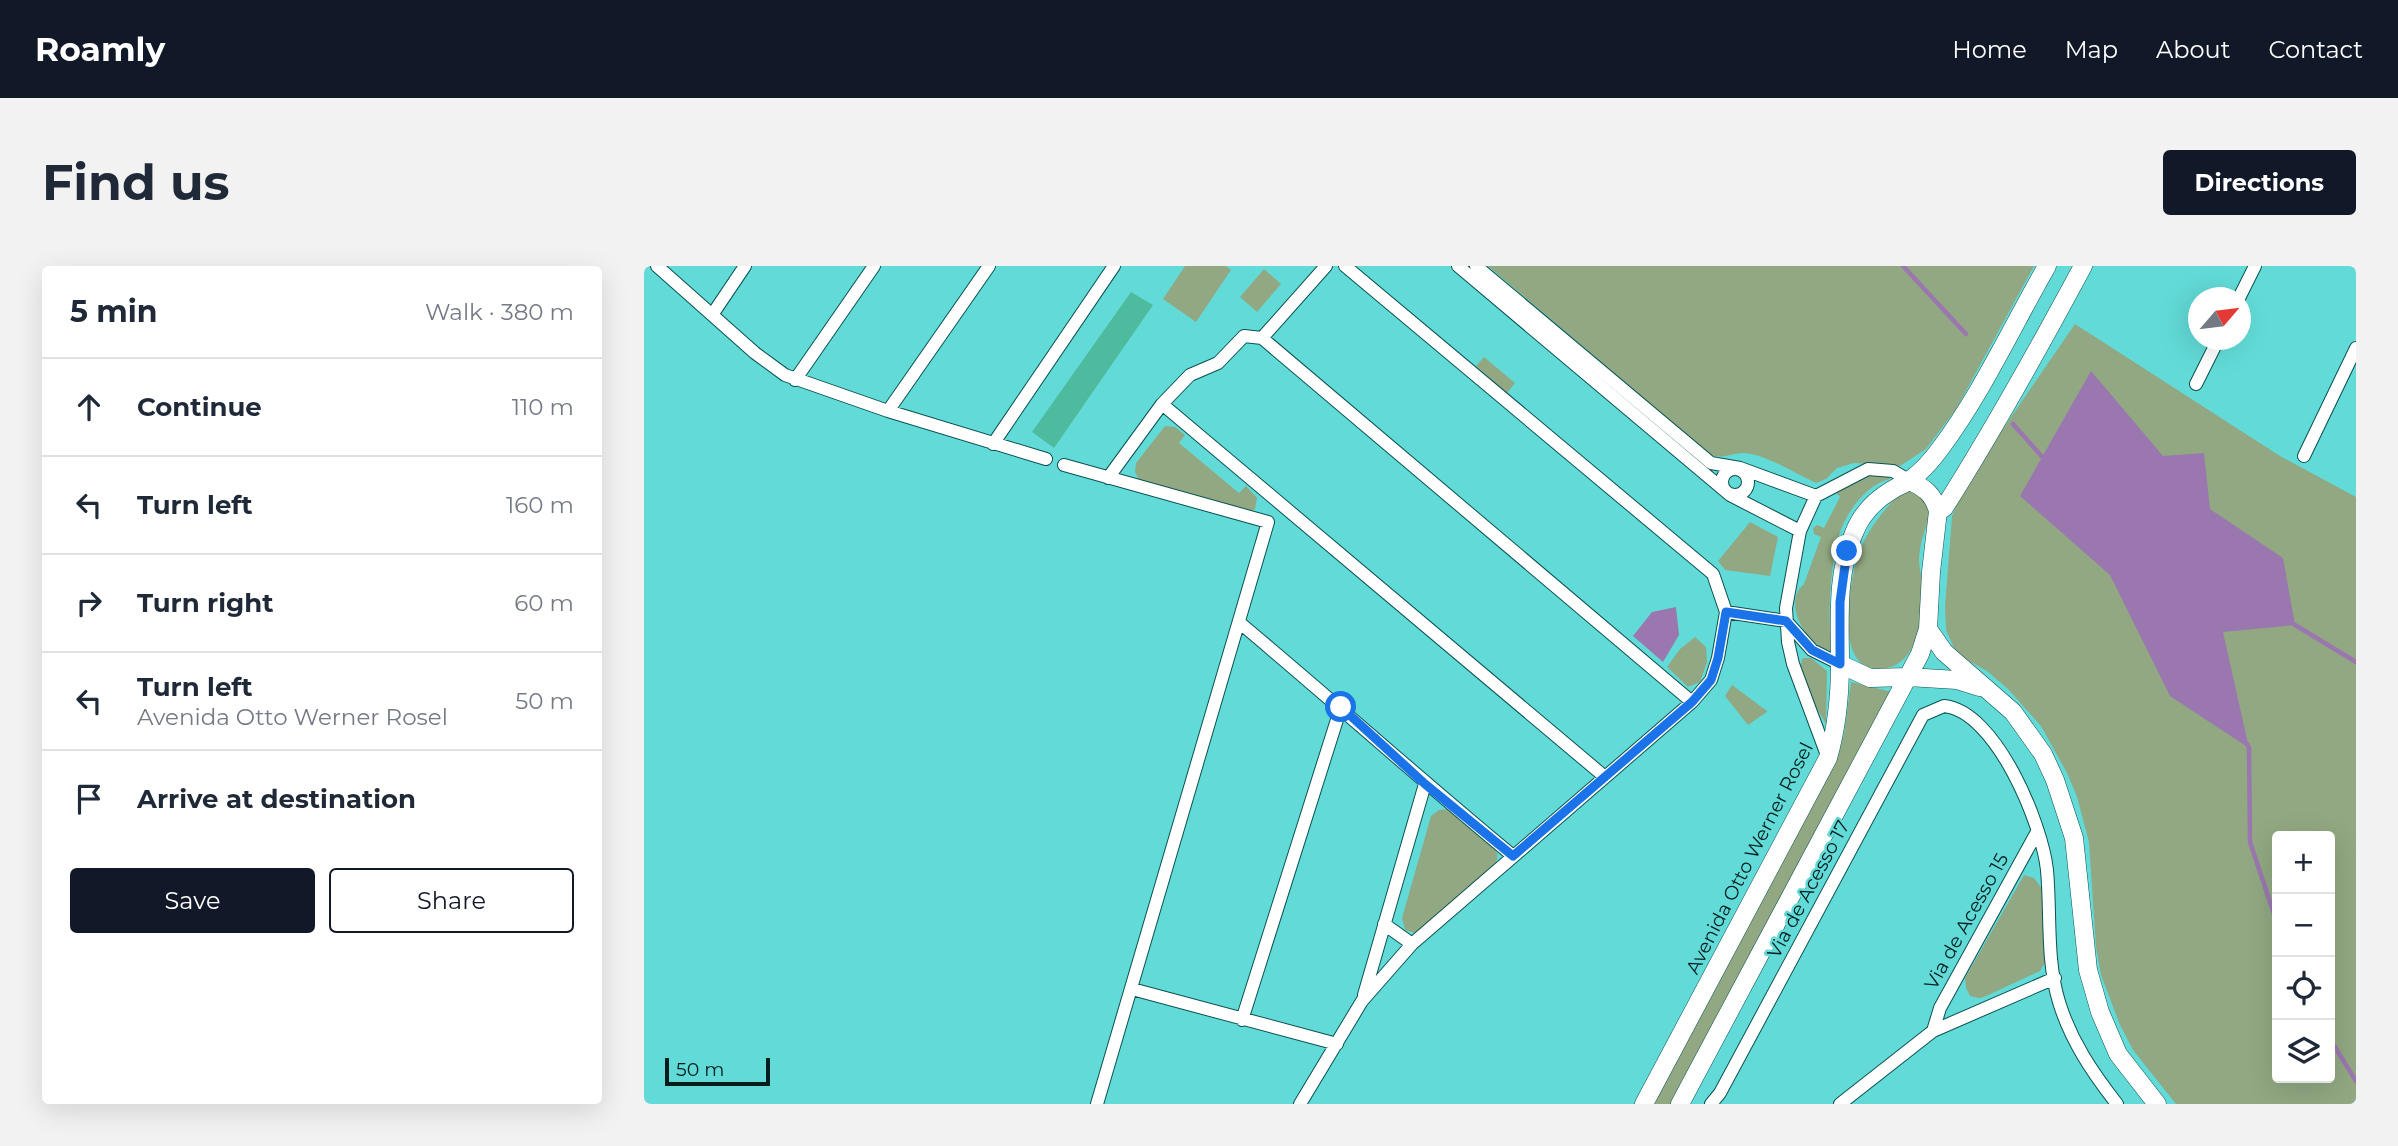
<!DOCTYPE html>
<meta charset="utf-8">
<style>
:root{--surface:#fff;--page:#f2f2f3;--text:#1f2937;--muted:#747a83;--line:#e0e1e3;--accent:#111827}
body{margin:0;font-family:Montserrat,sans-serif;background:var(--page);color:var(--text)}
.controls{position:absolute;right:21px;bottom:21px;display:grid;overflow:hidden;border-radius:7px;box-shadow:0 7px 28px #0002}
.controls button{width:63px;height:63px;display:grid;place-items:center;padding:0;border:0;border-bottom:2px solid var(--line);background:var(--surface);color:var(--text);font:35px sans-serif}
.compass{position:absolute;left:1544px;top:21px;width:63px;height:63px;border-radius:50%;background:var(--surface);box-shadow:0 7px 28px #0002;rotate:62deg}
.scale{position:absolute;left:21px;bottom:18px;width:105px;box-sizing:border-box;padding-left:7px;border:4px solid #031d1d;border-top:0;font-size:19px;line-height:24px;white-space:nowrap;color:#031d1d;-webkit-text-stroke:5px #62dbd8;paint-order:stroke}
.stop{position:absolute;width:21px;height:21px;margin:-16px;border:5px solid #1a73e8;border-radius:50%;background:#fff}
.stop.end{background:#1a73e8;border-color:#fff;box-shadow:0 2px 7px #0008}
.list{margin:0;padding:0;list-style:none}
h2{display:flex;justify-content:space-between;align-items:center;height:91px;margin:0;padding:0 28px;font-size:30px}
h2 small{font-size:23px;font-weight:400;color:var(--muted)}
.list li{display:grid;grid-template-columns:46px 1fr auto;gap:21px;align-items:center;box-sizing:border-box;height:98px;padding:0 28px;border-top:2px solid var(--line)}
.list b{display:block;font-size:26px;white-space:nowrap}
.list p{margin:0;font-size:23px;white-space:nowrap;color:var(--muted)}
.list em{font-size:23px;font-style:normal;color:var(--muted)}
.actions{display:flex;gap:14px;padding:21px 28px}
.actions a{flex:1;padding:16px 0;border:2px solid var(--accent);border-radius:7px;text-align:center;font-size:24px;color:var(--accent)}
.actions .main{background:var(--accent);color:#fff}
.icon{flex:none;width:38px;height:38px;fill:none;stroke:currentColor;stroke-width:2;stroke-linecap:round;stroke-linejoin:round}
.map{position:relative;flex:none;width:1712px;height:838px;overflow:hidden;border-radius:7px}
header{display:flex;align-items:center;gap:42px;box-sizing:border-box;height:98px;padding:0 35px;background:var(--accent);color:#fff}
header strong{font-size:33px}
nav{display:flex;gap:38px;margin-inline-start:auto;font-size:24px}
.intro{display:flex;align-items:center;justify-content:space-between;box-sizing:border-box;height:168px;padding:0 42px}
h1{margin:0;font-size:49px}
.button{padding:18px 32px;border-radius:7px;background:var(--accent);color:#fff;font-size:24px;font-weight:700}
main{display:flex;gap:42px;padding:0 42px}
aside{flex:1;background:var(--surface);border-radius:7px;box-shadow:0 7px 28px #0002}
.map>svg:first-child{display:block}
.green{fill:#91a882;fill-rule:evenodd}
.water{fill:#9b77b0}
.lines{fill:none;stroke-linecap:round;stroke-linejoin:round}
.stream{stroke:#9b77b0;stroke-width:4.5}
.building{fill:#4fbb9e}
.street-casing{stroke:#095251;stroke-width:14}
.secondary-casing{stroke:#095251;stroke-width:19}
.street{stroke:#fff;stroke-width:12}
.secondary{stroke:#fff;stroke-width:18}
.route{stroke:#1a73e8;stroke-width:9}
.labels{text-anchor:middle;stroke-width:5;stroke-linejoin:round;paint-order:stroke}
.street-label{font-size:19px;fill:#031d1d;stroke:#62dbd8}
</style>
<header>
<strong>Roamly</strong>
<nav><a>Home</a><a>Map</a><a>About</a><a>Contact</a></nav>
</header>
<div class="intro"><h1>Find us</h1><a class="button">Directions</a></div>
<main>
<aside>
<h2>5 min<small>Walk · 380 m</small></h2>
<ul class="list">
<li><svg class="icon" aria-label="ahead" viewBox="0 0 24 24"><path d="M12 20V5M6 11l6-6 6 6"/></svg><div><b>Continue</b></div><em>110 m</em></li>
<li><svg class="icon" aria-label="left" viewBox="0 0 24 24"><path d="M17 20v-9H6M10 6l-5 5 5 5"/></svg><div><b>Turn left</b></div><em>160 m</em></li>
<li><svg class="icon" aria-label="right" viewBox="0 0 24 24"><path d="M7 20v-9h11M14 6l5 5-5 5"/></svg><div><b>Turn right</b></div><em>60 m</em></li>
<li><svg class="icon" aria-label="left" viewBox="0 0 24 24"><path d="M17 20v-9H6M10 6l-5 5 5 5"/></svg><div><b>Turn left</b><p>Avenida Otto Werner Rosel</p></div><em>50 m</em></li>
<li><svg class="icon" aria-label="arrive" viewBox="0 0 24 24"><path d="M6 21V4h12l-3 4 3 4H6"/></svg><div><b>Arrive at destination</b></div></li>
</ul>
<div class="actions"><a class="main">Save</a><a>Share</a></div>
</aside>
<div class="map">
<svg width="1712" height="838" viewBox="0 0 1712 838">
<rect width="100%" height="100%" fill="#62dbd8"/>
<!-- green -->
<path class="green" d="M541,0H582L587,4L552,56L519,33Z
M844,0H1390L1312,143L1282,183L1256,200L1210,197L1193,202L1182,213L1172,217C1152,208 1121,188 1100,187C1087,187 1082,193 1067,189Z
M620,3L637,18L613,46L596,31Z
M1431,58L1636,190L1712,231V838H1532L1489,784L1476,759L1457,709L1452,681L1445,576L1433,531L1423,507L1397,460L1365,424L1343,405L1316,390L1310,382L1302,364L1301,340L1308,250L1323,215ZM1633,570H1686V812H1633Z
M840,91L871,117L863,127L832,100Z
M521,160L531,161L541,169L535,177L595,227L602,220L613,232L611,243L605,247L495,214L491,206L492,197Z
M1222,206L1245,210L1246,213C1221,219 1201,248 1194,272C1187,298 1182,359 1189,385C1163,383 1137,336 1160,318L1177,271L1170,268L1169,262L1173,259L1180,262L1196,231L1191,225Z
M1271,222L1277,225L1287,247C1281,262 1276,277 1275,293C1275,301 1277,308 1278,315C1280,348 1275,410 1228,402C1191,396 1206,314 1214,290C1220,270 1237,246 1252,232C1257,227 1264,225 1271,222Z
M1106,256L1134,271L1126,310L1081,304L1074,295Z
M1051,371L1062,381L1063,396L1056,416L1044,421L1023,401L1036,383Z
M1159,392H1167L1183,405L1182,458C1174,444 1150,407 1159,392Z
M1207,416L1248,426L1027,838H1009L1194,491L1200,468Z
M1088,419L1123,445V446L1104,459L1081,430Z
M804,543C815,552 848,573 852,585C855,592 852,596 849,602L774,668L761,664L758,652L787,550L795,544Z
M1380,609L1390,612L1399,624L1401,697L1396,705L1340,731L1335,732L1326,730L1322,722L1321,712Z"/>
<!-- water -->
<path class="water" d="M1447,105L1519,190L1560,187L1566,243L1639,292L1651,359L1579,366L1605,482L1526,430L1466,309L1376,230Z
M1032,341L1035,369L1019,396L989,370L1008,346Z"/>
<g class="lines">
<!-- stream -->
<path class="stream" d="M1259,0L1322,68
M1369,158L1401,194
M1651,359L1712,396
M1603,478L1605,482L1606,576L1633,657
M1686,773L1712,815"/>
</g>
<!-- building -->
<path class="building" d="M487,26L509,39L410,182L388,166Z"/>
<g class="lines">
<defs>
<path id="street" d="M13,0L111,87L141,109L244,145L402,193
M814,0L1086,229L1156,265
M832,0L1067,197L1096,202L1172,230
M1595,32L1611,0
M68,49L101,0
M618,72L1048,436
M151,114L230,0
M1552,118L1574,74
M518,138L961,511
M244,145L345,0
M349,178L470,0
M1660,190L1712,82
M420,199L624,256L453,838
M1078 216a13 13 0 1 1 26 0a13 13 0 1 1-26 0Z
M464,212L518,138L546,109L574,97L600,70L618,72L682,0
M1082,346L1142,355L1168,384L1196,398
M596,357C688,434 777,514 869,590
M1184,492L1149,398L1144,376L1142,342L1156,265L1172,230L1224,203L1249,205L1266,215
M740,658L768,678
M488,723L693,778
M720,729L781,518
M598,754L697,441
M1289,765L1296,742L1393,566
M656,838L718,735L768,678L1048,436L1067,414L1074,392L1082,346L1069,308L701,0
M1067,838L1076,827L1279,449L1300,440C1352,445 1398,558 1403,604C1407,648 1402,693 1415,736C1427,775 1448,806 1473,838
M1196,838L1289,765L1411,712"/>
<path id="secondary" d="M1266,215C1281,222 1289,228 1294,245
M1284,363L1300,386L1369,446L1399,488L1411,514L1430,572L1444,704L1456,746L1474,788L1513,838
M1196,398L1226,412L1264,411L1313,414L1335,421
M1000,838L1184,492C1193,461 1196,429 1196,397C1196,354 1192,308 1210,267C1217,249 1231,234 1248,224C1254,220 1261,218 1266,214C1277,206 1288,194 1296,183C1338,127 1368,61 1403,0
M1036,838L1276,388L1284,363L1287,306L1294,245L1300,242C1350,163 1395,82 1439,0"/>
</defs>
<!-- street casing -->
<use href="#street" class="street-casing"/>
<!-- secondary casing -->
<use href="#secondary" class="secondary-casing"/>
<!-- street -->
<use href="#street" class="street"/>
<!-- secondary -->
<use href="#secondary" class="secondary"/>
</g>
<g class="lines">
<!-- route -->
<path class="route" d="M697,441L781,518L869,590L1048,436L1067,414L1074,392L1082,346L1142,355L1168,384L1196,398V336L1203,285"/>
</g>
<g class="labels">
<!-- street labels -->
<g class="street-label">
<text transform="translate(1105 592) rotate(-63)" y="7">Avenida Otto Werner Rosel</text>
<text transform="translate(1164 623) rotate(-62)" y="7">Via de Acesso 17</text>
<text transform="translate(1322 655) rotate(-61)" y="7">Via de Acesso 15</text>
</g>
</g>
</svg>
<div class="controls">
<button>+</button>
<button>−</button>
<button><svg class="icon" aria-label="locate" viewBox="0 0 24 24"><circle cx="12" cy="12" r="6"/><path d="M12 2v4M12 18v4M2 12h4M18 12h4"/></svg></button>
<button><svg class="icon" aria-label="layers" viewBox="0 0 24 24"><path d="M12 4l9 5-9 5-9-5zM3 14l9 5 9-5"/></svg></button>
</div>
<svg class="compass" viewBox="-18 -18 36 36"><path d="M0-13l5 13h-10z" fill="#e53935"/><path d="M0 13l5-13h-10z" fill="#747a83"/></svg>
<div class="scale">50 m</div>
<div class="stop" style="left:697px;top:441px"></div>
<div class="stop end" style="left:1203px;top:285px"></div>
</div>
</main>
